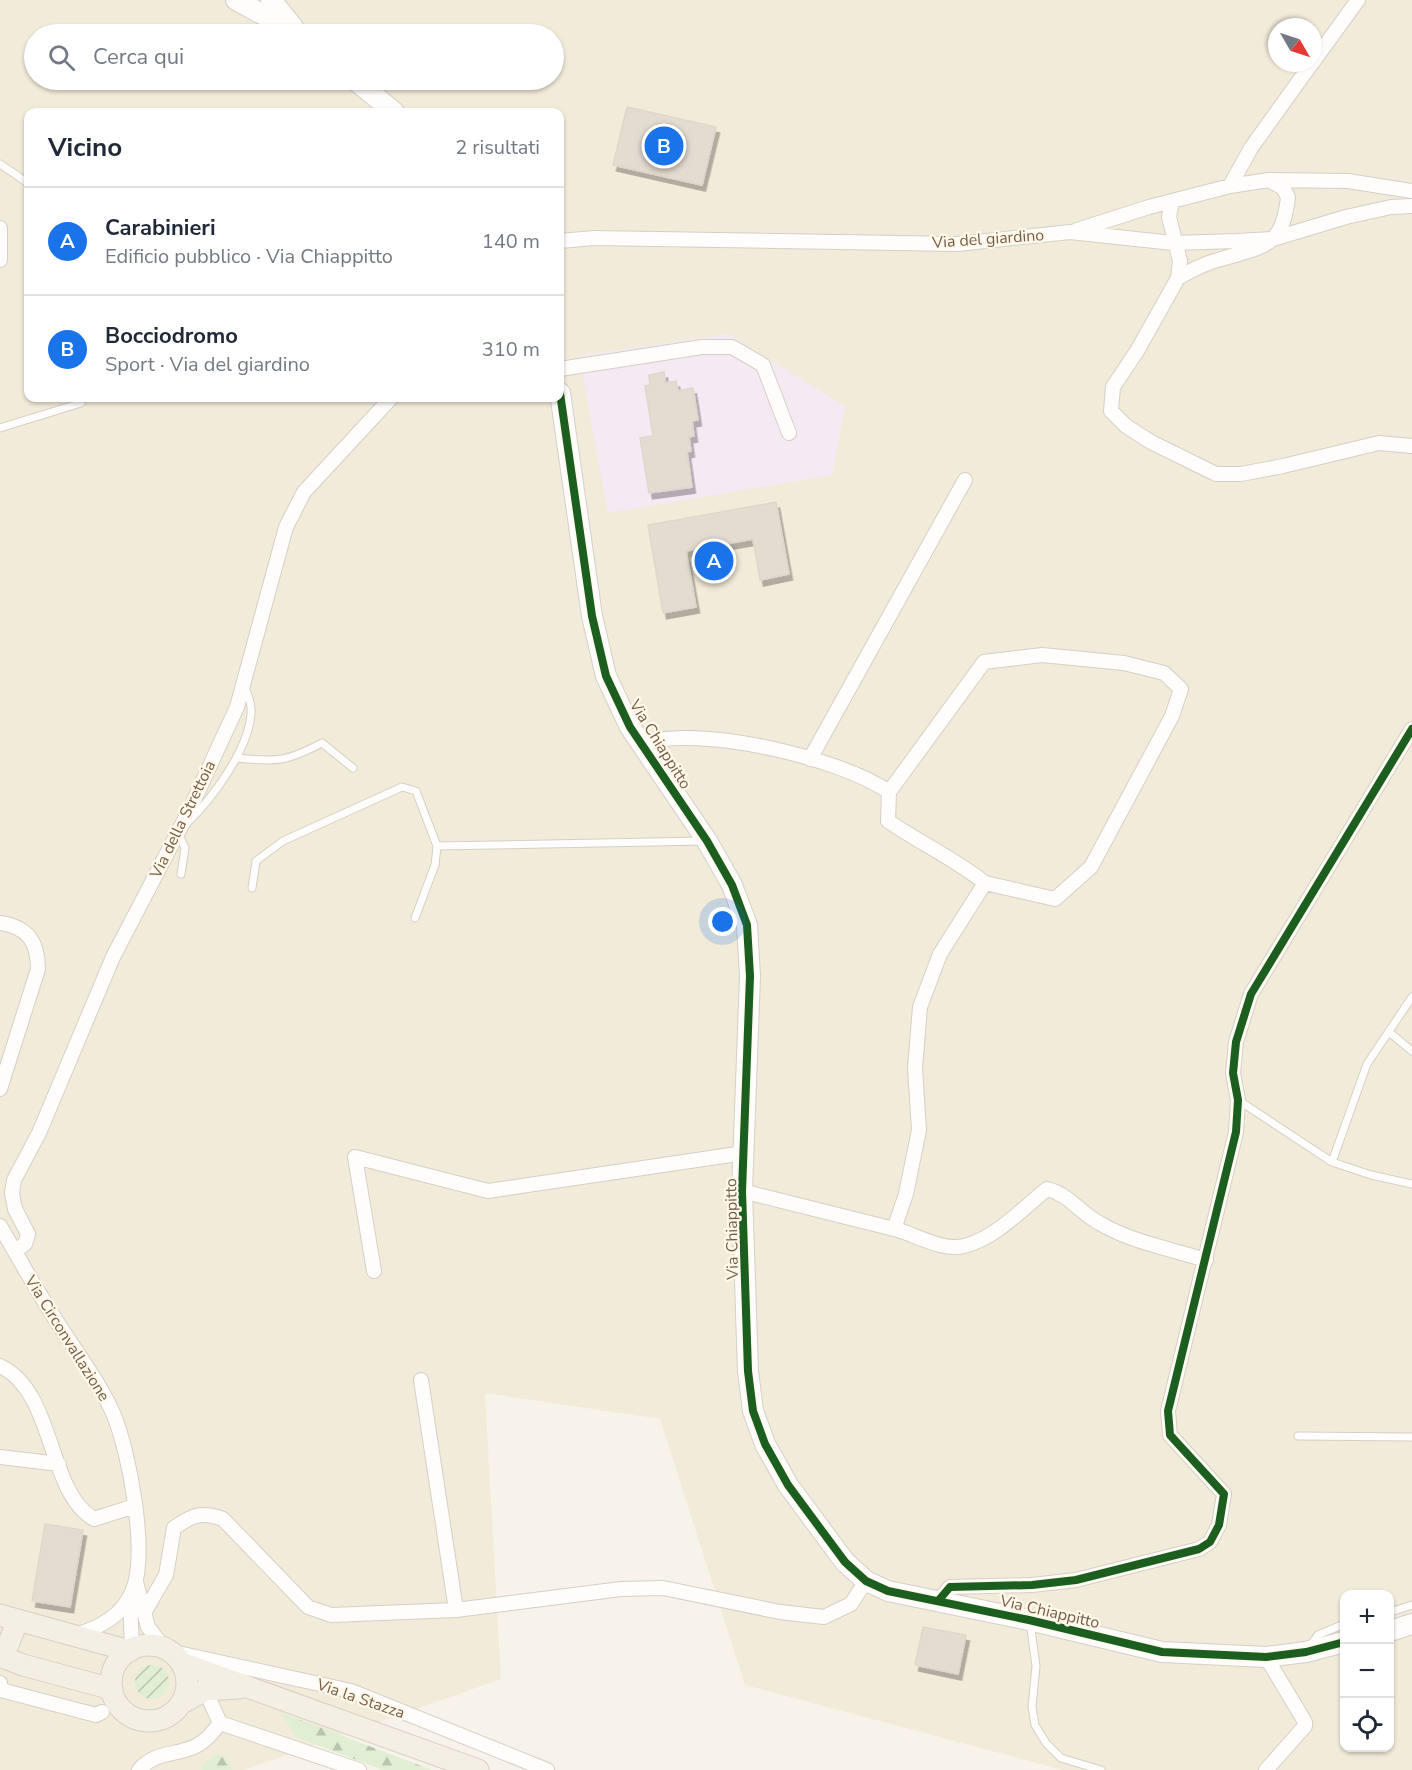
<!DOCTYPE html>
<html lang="it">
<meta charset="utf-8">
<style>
:root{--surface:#fff;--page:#f6f6f7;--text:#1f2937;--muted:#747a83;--line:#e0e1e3;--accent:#1a73e8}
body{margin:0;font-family:"Nunito Sans",sans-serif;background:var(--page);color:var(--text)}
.controls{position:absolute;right:18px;bottom:18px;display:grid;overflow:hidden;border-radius:12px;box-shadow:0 2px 4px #0004}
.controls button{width:54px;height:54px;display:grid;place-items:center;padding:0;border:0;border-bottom:2px solid var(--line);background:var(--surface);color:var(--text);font:30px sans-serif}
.compass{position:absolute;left:1268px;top:18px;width:54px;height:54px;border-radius:50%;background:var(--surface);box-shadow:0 2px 4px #0004;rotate:129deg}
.you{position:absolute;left:723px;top:922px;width:21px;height:21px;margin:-15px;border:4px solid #fff;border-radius:50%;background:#1a73e8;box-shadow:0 0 0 9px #1a73e833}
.badge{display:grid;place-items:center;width:39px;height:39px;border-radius:50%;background:var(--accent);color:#fff;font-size:20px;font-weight:700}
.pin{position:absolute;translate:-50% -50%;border:3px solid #fff;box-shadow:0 2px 6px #0006}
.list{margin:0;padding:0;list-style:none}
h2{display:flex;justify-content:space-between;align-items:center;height:78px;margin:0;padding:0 24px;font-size:26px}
h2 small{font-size:20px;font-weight:400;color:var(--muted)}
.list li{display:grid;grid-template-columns:39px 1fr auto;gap:18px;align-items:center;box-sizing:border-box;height:108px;padding:0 24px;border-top:2px solid var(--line)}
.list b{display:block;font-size:22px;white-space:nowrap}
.list p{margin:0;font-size:20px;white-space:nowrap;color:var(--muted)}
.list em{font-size:20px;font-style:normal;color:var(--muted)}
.icon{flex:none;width:33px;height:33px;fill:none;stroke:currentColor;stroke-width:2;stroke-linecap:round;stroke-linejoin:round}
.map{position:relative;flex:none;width:1412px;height:1770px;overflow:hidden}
.search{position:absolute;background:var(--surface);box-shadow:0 2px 4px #0004;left:24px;top:24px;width:540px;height:66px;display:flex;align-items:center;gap:15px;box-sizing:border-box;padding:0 21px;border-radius:33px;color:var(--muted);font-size:22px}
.panel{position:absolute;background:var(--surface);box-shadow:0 2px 4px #0004;left:24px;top:108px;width:540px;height:294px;border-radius:12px}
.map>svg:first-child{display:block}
.residential{fill:#f3ebda;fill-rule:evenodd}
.education{fill:#f5e9f3}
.forest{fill:url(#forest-firs)}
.garden{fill:url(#garden-furrows)}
.building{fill:#e4dcd1;stroke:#e0d7cc;stroke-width:1.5;filter:url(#shadow)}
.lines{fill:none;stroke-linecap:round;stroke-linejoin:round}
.lane-casing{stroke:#d5cfc5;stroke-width:9}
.street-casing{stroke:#d5cfc5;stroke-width:16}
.secondary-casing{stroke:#d5cfc5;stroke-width:22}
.primary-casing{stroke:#d6cec5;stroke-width:23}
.lane{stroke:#fefdfc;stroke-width:7}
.street{stroke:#fefdfc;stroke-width:14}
.secondary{stroke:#fefdfc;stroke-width:20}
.primary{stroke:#f3efe4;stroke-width:21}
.cycleway-casing{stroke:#fff9eb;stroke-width:11}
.cycleway{stroke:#1b5e20;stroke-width:8}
.labels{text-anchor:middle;stroke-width:4.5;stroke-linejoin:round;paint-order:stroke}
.street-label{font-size:16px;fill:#785e48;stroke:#fff9eb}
</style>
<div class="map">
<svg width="1412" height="1770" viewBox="0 0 1412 1770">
<defs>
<pattern id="forest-firs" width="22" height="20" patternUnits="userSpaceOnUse" patternTransform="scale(1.5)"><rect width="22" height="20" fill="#e0efd3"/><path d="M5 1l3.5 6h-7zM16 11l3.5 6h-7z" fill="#bac5ad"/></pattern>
<pattern id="garden-furrows" width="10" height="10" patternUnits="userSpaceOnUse" patternTransform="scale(1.5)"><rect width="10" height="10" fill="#e0efd3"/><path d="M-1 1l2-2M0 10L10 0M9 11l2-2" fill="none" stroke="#bac5ad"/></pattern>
<filter id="shadow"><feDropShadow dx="3.5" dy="6" stdDeviation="0" flood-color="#0004"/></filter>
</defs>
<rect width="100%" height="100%" fill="#f7f3ea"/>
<!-- residential -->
<path class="residential" d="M0,0H1412V1770H1063L745,1685L660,1419L485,1393L501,1679L244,1770H0ZM1277,27H1313V63H1277ZM34,34H554V80H34ZM28,112H560V398H28ZM1344,1594H1390V1748H1344Z"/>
<!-- education -->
<path class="education" d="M729,334L845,406L832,475L608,513L579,356Z"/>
<!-- forest -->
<path class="forest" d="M280,1712L432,1770H383L296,1737Z
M217,1754L224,1756L233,1770H202L201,1765Z"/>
<!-- garden -->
<path class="garden" d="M135 1682a17 17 0 1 1 34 0a17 17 0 1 1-34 0Z"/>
<!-- building -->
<path class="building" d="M627,107L716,127L702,185L613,165Z
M664,372L665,383L676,381L678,391L693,388L698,420L692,421L694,436L689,437L691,451L687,452L692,487L649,493L640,438L653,436L645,386L650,385L649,375Z
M776,502L789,574L760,580L753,539L686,551L696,607L663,613L648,525Z
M45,1524L83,1530L70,1607L32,1601Z
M923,1627L966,1635L958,1674L915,1665Z"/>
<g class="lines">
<defs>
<path id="lane" d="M0,164L28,183
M0,428L81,403
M237,758C276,762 286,762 322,743L353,768
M187,823C213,798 248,750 251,714C252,704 248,695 244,686
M178,833L185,848L181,874
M252,888L256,861L283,841L402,787L416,791L437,846L704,841
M415,918L435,865L437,846
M1389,1032L1412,1051
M1238,1100L1332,1162L1367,1064L1412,997
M1332,1162L1371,1175L1412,1184
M1298,1436L1412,1437
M1390,1612L1412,1605
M1030,1622L1036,1666L1032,1707L1035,1725L1046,1743L1061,1758L1101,1770
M1310,1646L1318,1635L1344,1624"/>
<path id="street" d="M1313,62L1358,0
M1230,186L1251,148L1312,63
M1172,202L1169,217L1180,261L1178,278L1137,351L1113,387L1111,411L1126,426L1151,442L1216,474H1241L1283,466L1379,443L1412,446
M0,228V260
M1077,230L1149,207L1230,186L1269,180L1348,181L1412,191
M560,241L594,238L958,244L1070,232L1173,243L1237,241L1273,239L1346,217L1391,207L1412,206
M1178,278C1193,269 1208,262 1225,258C1265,246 1283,246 1288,197L1283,188L1269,180
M560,369L702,347H732L763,365L789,433
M642,744C697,724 841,758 889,792L888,821C920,843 955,859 985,883L940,954L920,1007L915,1068L919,1130L906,1194L894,1229
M810,759L965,480
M889,792L984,662L1042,655L1124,663L1164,673L1181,689L1172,716L1091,867L1055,899L985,883
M0,923C28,927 38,942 38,969L0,1089
M742,1191C794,1204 846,1217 898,1230C918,1236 943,1251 964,1246C996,1238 1023,1208 1047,1189C1069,1194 1081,1214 1101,1224C1132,1242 1171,1249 1206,1260
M0,1226C20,1260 39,1295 61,1328C79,1356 99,1382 113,1413C129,1450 149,1555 132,1592C122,1616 100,1627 76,1635
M15,1251L25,1244L28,1234L15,1209L12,1193L14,1180L39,1133L113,957L188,813L237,707L286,527L304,492L391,398
M374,1271L355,1157L488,1191L744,1153
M0,1366C55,1391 47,1492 94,1519L135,1506
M421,1380L456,1610
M0,1457L59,1464
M136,1582L148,1627L164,1648
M130,1597L132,1650
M938,1601L950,1587L1032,1585L1076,1580L1199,1549L1210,1542L1219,1525L1224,1494L1170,1435L1168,1411L1236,1132L1238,1100L1233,1073L1236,1042L1251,994L1412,729
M144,1613L166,1575L174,1528C192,1515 202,1511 223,1519L308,1607L331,1615L456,1610L621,1589L663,1588L780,1612L824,1617L851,1604L866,1581
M169,1651L351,1691L547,1770
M1266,1657L1305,1722V1726L1266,1770
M0,1683L1,1690L96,1715L102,1712
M205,1690L220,1723L359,1770
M139,1770C155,1751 175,1756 196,1746C206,1741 213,1732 220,1723"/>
<path id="secondary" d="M236,0L299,34
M271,0L293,27
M355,80L394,112
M560,393L592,616L606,676L630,727L707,841L732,885L747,925L750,976L742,1191L748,1371L753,1411L765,1444L788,1485L845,1562L866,1581L888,1591L1029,1620L1162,1652L1266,1657L1306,1652L1344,1642
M1390,1631L1412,1624"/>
<path id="primary" d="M0,1615L130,1651
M111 1683a38 38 0 1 1 76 0a38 38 0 1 1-76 0Z
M0,1656L23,1665L112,1689
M3,1657L18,1620
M181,1663L478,1770
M182,1703L205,1690L239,1688"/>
</defs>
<!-- lane casing -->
<use href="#lane" class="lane-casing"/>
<!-- street casing -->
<use href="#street" class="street-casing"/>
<!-- secondary casing -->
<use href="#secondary" class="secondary-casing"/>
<!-- primary casing -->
<use href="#primary" class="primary-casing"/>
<!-- lane -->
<use href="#lane" class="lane"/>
<!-- street -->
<use href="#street" class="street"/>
<!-- secondary -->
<use href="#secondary" class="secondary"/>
<!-- primary -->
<use href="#primary" class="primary"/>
<defs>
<path id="cycleway" d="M560,393L592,616L606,676L630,727L707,841L732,885L747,925L750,976L742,1191L748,1371L753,1411L765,1444L788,1485L845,1562L866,1581L888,1591L1029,1620L1162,1652L1266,1657L1306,1652L1344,1642
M938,1601L950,1587L1032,1585L1076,1580L1199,1549L1210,1542L1219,1525L1224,1494L1170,1435L1168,1411L1236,1132L1238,1100L1233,1073L1236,1042L1251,994L1412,729"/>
</defs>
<!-- cycleway casing -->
<use href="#cycleway" class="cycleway-casing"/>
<!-- cycleway -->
<use href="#cycleway" class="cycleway"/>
</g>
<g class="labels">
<!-- street labels -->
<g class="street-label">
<text transform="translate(988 238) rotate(-4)" y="6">Via del giardino</text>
<text transform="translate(661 744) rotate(58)" y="6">Via Chiappitto</text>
<text transform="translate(182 819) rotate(-64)" y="6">Via della Strettoia</text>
<text transform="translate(731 1229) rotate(-91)" y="6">Via Chiappitto</text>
<text transform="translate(68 1338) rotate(58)" y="6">Via Circonvallazione</text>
<text transform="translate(1050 1611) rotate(13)" y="6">Via Chiappitto</text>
<text transform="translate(361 1698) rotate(19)" y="6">Via la Stazza</text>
</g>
</g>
</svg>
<div class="controls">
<button>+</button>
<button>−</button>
<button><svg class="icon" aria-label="locate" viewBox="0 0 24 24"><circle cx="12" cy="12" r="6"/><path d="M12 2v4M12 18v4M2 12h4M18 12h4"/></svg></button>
</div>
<svg class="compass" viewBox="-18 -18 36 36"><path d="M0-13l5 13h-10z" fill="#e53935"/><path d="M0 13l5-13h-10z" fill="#747a83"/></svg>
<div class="you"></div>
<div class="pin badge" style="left:714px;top:561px">A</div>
<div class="pin badge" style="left:664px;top:146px">B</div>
<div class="search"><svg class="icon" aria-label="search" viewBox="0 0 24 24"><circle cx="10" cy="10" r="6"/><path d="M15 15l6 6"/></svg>Cerca qui</div>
<section class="panel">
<h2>Vicino<small>2 risultati</small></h2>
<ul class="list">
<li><span class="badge">A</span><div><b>Carabinieri</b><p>Edificio pubblico · Via Chiappitto</p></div><em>140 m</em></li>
<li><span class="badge">B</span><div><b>Bocciodromo</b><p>Sport · Via del giardino</p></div><em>310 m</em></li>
</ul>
</section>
</div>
